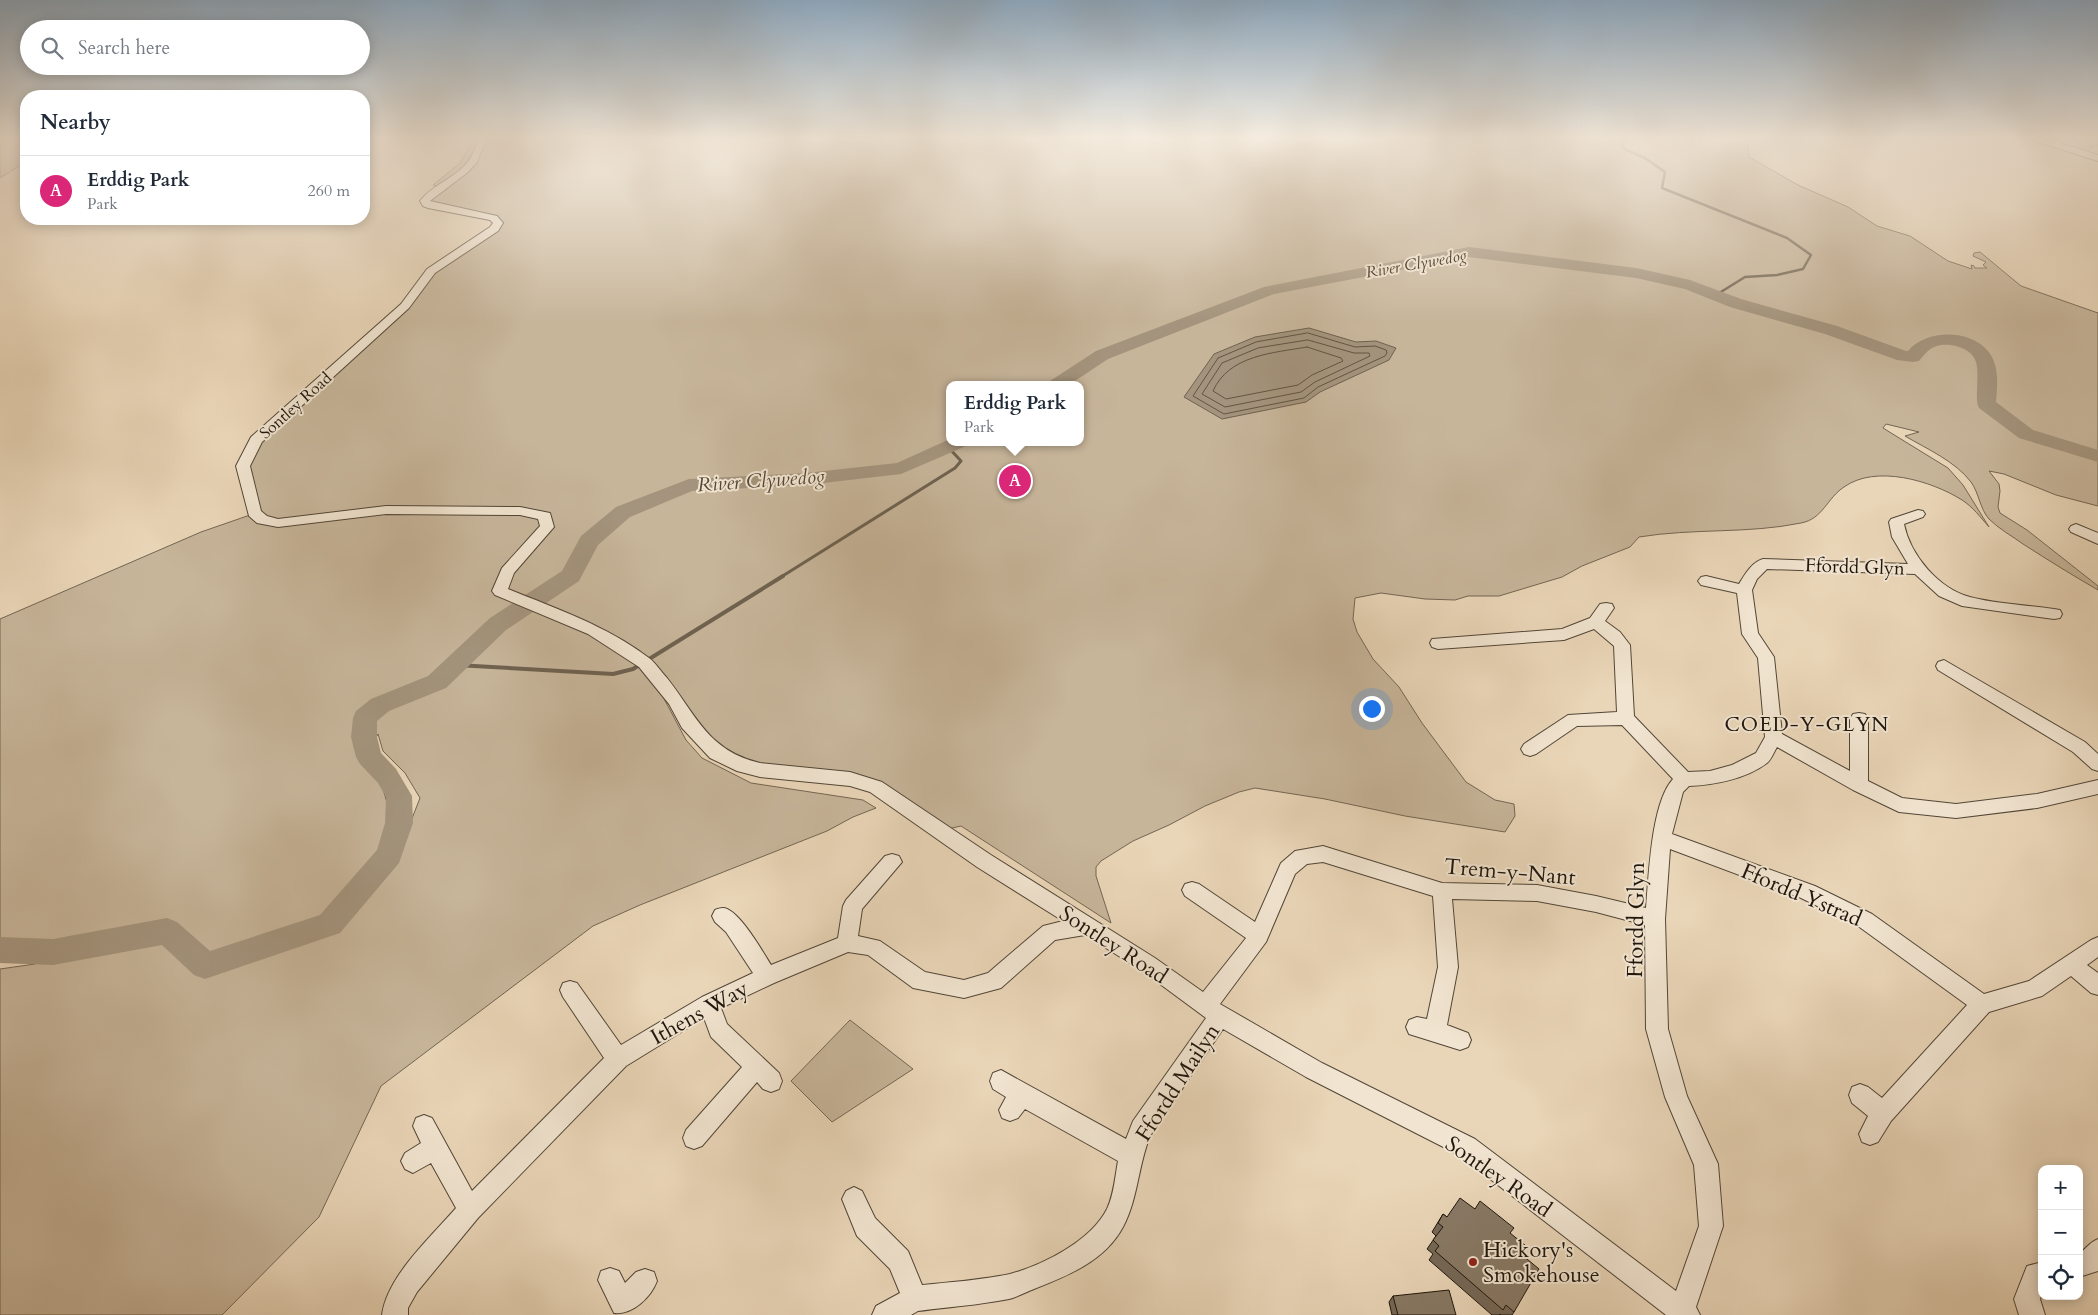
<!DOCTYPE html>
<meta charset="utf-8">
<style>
:root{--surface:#fff;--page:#f2f2f3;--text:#1f2937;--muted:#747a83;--line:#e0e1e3;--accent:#db2777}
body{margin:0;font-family:Cardo,serif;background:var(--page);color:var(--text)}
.controls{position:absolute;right:15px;bottom:15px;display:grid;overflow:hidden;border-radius:10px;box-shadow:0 2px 12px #0003}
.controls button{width:45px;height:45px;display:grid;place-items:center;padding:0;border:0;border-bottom:1px solid var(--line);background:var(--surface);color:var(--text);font:25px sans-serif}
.you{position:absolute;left:1371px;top:708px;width:18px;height:18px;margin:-12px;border:4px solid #fff;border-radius:50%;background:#1a73e8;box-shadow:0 0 0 8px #1a73e833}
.badge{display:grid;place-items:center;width:32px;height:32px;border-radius:50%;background:var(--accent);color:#fff;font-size:16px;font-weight:700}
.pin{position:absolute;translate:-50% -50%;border:2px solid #fff;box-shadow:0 1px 5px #0006}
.popup{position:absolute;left:946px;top:381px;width:138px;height:65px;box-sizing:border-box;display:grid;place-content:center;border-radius:10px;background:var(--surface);filter:drop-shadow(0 1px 4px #0005);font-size:16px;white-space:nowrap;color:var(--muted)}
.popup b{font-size:19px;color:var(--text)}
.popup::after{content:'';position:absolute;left:50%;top:100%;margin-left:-10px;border:10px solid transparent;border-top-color:var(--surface)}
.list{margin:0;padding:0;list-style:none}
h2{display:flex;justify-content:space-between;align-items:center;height:65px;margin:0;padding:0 20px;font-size:21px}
h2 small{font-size:16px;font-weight:400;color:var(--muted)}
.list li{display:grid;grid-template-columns:32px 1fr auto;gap:15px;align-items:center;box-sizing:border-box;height:70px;padding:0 20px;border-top:1px solid var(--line)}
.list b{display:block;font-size:19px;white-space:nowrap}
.list p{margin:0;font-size:16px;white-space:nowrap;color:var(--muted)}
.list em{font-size:16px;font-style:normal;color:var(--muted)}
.icon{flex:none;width:28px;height:28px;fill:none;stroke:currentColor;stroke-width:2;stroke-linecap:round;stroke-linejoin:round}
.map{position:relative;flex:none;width:2098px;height:1315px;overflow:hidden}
.search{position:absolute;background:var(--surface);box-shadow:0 2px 12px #0003;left:20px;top:20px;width:350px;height:55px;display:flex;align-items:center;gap:12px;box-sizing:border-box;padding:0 18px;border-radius:28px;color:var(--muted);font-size:19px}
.panel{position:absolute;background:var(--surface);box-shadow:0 2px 12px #0003;left:20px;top:90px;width:350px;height:135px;border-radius:20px}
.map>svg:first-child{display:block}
.green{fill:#c7b59a;stroke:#736653;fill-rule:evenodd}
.water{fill:#a4947d;stroke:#6f6250}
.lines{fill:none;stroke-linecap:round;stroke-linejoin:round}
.shore{stroke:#625544;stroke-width:1}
.stream-far2{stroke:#6f6250;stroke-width:2.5}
.stream-far1{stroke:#6f6250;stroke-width:3}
.stream{stroke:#6f6250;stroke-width:4}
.river{fill:#a4947d;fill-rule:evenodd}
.minor-casing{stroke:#524637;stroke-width:2}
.minor{fill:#f1e4d0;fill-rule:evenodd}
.wall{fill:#756857;stroke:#1f160c}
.building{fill:#887965;stroke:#1f160c}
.poi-dot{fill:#8f2418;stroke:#f1e4d0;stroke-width:2}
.labels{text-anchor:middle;stroke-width:4;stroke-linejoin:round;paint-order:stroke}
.far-water-label{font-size:16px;font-style:italic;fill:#544839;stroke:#f1e4d0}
.far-street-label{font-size:16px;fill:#1f160c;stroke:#f1e4d0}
.street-label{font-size:19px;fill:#1f160c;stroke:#f1e4d0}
.water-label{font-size:20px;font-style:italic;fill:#544839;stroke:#f1e4d0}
.neighbourhood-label{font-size:20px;letter-spacing:1px;fill:#1f160c;stroke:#f1e4d0}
.near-street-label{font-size:22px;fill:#1f160c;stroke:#f1e4d0}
.near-poi-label{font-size:22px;fill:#1f160c;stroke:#f1e4d0;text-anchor:start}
</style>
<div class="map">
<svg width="2098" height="1315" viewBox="0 0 2098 1315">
<rect width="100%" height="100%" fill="#e9d5b7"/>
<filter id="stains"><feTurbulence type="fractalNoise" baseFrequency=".004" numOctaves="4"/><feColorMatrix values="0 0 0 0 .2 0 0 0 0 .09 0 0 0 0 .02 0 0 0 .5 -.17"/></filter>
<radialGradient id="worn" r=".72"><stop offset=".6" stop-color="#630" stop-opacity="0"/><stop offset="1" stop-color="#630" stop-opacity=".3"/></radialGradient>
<!-- green -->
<path class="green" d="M0,137H26V162L0,178Z
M475,137H480C467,166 463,168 438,186L433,185L460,163Z
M483,137H1747L1749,157L1798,185L1848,207L1877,226L1910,236L1948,261L1972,269L1971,265L1974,266L1975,268H1987L1983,265L1986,262L1973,256L1974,253L1980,252L2021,286L2098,313V506L2056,495L2004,474L1989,471L1999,484L2000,491L1998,507L2000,513L2027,530L2098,586V590C2072,575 2048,560 2023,544C2012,536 1999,529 1989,519C1980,509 1979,493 1971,482C1955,461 1927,449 1905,436L1919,432L1886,424L1883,428L1948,468L1963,485L1989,527C1981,518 1973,507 1962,500C1932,481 1876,464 1844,487C1827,498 1823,519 1801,523C1748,534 1693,528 1639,537L1630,547L1582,566L1562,577L1499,596H1468L1455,600L1425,599L1381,593L1355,598L1353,619L1357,632L1373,659L1399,687L1422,723L1466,782L1495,800L1514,804L1515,816L1505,832L1405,816L1325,799L1255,788L1239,792L1205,806L1169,825L1133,841L1101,861L1096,867V876L1111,923L961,826L939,831L876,787L798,774L716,753L645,663L588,631L634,661L661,693L686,740L702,758L751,783L863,800L876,808L853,817L827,831L640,905L593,926L381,1086L319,1217L222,1315H0V969L35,964L21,955L0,949V619L201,532L250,515L262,520L243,466L256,440L405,306L431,271L494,229L493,218L425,201L474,160ZM950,385H1080V442H950ZM378,734L383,751L405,773L420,798L411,821L388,806L383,789L372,768L363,760Z
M2036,137H2098V145L2088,150H2082Z
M850,1020L913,1069L832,1122L791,1081Z"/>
<!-- water -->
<path class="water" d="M1309,328L1356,342L1376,341L1396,348L1389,360L1320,392L1306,402L1222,419L1184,397L1214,354L1255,337Z"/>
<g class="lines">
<!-- shore -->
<path class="shore" d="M1308,333L1355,347L1375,346L1386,350L1387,353L1385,356L1318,387L1304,398L1224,414L1193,396L1218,358L1256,342Z
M1308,340L1354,353H1369L1370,356L1315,382L1301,392L1225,407L1202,394L1222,363L1258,348Z
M1307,347L1341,358L1343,361L1312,375L1298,385L1226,399L1213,391C1229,355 1273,353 1307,347Z"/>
<!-- stream-far2 -->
<path class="stream-far2" d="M1630,137L1621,142L1624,149L1645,158L1665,172L1662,188L1787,238L1811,255L1803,269L1777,275L1745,277L1716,295"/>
<!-- stream-far1 -->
<path class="stream-far1" d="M781,577L955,468L961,461L948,447"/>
<!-- stream -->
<path class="stream" d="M456,665L613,674L633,669L783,576"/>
<!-- river -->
<path class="river" d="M1469,247L1636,268L1690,280L1741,299L1837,326L1906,351H1908C1928,327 1979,329 1993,359C1999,372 1997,389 1996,402L2033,430L2098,450V462L2019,438L1979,408C1974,400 1980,375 1976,362C1972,348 1950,342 1937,346C1929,348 1924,355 1919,361L1913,362L1897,360L1825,334L1730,307L1685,289L1636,278L1469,257L1274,294L1108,359L1069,385H1047L1050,381L1096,351L1264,287Z
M950,439V442H969L966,446L901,474L806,485L692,491L630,517L598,545L579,581L506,630L446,688L389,711L377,721V737L381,753L396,769L412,796L413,823L399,863L340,933L205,979L194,975L162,945L53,965L0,963V937L53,939L167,918L177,922L210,951L320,915L377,850L385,823L386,797L378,783L360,764L356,757L351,737L353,718L356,711L371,699L428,676L490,618L562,571L581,536L616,507L689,479L806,473L897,463Z"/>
<defs>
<path id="minor" d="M479,137H487L477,162L468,172L430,201L497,216L503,223L498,231L435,273L409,308L262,442L250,466L261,511L267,516L278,519L386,506L520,507L550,513L554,527L514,573L508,589C557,609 607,626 649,658C656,663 661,672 667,678C697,716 708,751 760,763L850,772L882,782L991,855L1155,958L1203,992L1246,938L1185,896L1182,890L1185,884L1192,882L1199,884L1255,922L1281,863L1295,851L1323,846L1442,883L1537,885L1596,896L1646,908C1649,875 1651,803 1673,779L1622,725L1577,726L1536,754L1530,756L1524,754L1521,749L1524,744L1568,715L1617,712L1614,646L1594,629L1564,640L1438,649L1432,647L1430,643L1432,639L1562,629L1590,618L1600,604L1606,603L1612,604L1614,608L1605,621L1620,632L1630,645L1634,716L1688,772L1710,771L1732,765L1756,753L1765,737L1758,658L1742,634L1737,593L1701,585L1698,581L1701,577L1706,576L1739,584C1745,574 1752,562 1763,559L1908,564L1892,537L1889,522L1891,519L1918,510L1923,511L1925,514L1923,517L1904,524C1910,555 1939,589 1970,597C1997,604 2027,605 2054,609L2060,610L2062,614L2060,618L2054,619L1962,606L1939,596L1915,574L1767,569L1757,579L1752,590L1758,633L1774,657L1782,734L1850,771V719L1853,714L1859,713L1865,714L1868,719V781L1902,798L1956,804L2037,794L2098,780V794L2037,808L1956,818L1899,812L1853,790L1777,747C1774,752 1771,760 1767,763C1746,779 1714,785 1689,786L1683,792L1672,834L1815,886L1872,914L1984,994L2029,981L2091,940L2098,937V957L2087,965L2098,973V995L2091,993L2071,976L2042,996L1989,1012L1891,1121L1878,1142L1870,1145L1862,1142L1859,1134L1868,1116L1852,1103L1849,1095L1852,1087L1860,1084L1868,1087L1882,1098L1967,1005L1858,926L1801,898L1670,849L1665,919L1668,1029L1687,1096L1718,1164L1723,1226L1696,1307L1700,1315H1666L1459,1155L1306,1077L1223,1029L1150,1136C1138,1166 1138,1199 1123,1227C1105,1261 1067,1276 1034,1289C1026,1292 1017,1297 1009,1299C979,1305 948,1307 918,1311L911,1315H872L876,1306L900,1293L890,1269L857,1236L842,1199L846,1191L854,1187L862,1191L875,1218L908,1251L922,1285C951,1282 982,1280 1010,1274C1043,1265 1091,1241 1107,1209C1114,1194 1115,1177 1118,1161L1025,1109L1018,1118L1010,1121L1002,1118L999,1110L1006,1097L993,1089L990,1081L993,1073L1001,1070L1126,1139L1133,1121L1206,1018L1141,970L1085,935L1055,940L1001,988L964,998L913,988L868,955L848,952L774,983L721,1008L727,1024L779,1073L782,1081L779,1089L771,1092L763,1089L757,1082L702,1146L694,1149L686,1146L683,1138L686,1130L742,1067L711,1037L704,1018L626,1066L478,1218L417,1292L408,1308V1315H382C387,1276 431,1237 456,1208L431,1163L413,1173L405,1169L401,1161L405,1153L421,1143L413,1126L416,1118L424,1115L432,1118L472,1191L604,1058L563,997L560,990L563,983L570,981L577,983L621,1045L702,997L753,973L726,932L715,922L712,916L715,910C716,909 721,908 723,908C738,908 763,952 771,965L838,938L843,906L846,900L885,856L892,854L899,856L902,862L862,909L858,936L880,941L925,972L964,980L988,973L1043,926L1063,921L977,867L870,792L850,786L760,777L737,771L710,758L682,728L669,704L639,667L588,634L495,595L492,591L502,568L540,526L538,519L520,515L386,514L278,527L257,523L249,516L236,466L251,437L401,304L427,269L490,227L493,223L490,220L428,208L423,206L420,201C433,184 458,177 470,159C474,153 476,144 479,137ZM1323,862L1433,896L1438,967L1427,1019L1417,1017L1409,1020L1406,1027L1409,1034L1460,1050L1468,1047L1471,1040L1468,1033L1447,1025L1458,967L1452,899L1537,901L1596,912L1645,925L1646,1029L1665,1097L1694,1165L1699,1226L1676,1291L1475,1139L1322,1063L1220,1004L1266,942L1295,874L1307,864Z
M2027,137H2040L2098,155V161L2028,139Z
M2076,524L2098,533V544L2071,532L2069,529L2071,526Z
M1944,660L2085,742L2098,754V771L2092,769L2073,752L1938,670L1936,666L1938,662Z
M2098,1239V1271L2079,1277V1253C2085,1251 2088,1243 2098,1239Z
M2042,1262V1293L2040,1299L2045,1315H2019L2014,1299L2027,1266Z
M610,1268L619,1271L625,1283L636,1272L645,1269L654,1272L657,1281C651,1297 633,1315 614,1313L598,1280L601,1271Z"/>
</defs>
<!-- minor casing -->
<use href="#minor" class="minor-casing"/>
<!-- minor -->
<use href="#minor" class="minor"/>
</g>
<!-- wall -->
<path class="wall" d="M1475,1209L1510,1233L1521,1254L1514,1312L1512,1315H1501L1500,1314L1499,1315H1492L1429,1260L1433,1254L1427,1249L1436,1236L1432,1232L1443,1214L1447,1217Z
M1393,1296L1456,1315H1392L1389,1302Z"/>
<!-- building -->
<path class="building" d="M1460,1198L1475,1209L1480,1201L1514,1228L1510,1233L1526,1246L1521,1254L1539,1269L1514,1312L1506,1305L1503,1310L1435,1251L1439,1246L1433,1240L1443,1227L1438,1223L1443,1214L1447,1217Z
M1449,1290L1456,1315H1398L1393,1296Z"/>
<!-- sky -->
<linearGradient id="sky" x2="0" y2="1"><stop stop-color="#8da7bd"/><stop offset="0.43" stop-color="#f5ecdf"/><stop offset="1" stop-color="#f5ecdf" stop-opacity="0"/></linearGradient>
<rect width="2098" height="321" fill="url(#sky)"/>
<!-- markers -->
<circle class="poi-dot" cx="1473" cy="1262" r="5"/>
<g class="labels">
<!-- far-water labels -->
<g class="far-water-label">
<text transform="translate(1416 263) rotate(-10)" y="6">River Clywedog</text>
</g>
<!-- far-street labels -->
<g class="far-street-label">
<text transform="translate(295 405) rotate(-42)" y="6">Sontley Road</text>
</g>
<!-- street labels -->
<g class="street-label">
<text transform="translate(1855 566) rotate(2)" y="7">Ffordd Glyn</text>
</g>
<!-- water labels -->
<g class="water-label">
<text transform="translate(761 480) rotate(-4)" y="7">River Clywedog</text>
</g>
<!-- neighbourhood labels -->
<g class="neighbourhood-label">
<text x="1807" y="731">COED-Y-GLYN</text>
</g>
<!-- near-street labels -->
<g class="near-street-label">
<text transform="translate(1510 871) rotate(5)" y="8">Trem-y-Nant</text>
<text transform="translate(1802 894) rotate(23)" y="8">Ffordd Ystrad</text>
<text transform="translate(1635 920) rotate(-89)" y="8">Ffordd Glyn</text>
<text transform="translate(1114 944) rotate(33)" y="8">Sontley Road</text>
<text transform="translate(699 1012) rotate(-29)" y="8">Ithens Way</text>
<text transform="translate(1177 1082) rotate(-57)" y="8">Ffordd Mailyn</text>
<text transform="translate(1499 1176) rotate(35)" y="8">Sontley Road</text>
</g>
<!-- near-poi labels -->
<g class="near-poi-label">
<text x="1483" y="1257">Hickory's<tspan x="1483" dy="25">Smokehouse</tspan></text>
</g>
</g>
<rect width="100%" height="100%" filter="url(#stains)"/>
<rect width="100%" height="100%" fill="url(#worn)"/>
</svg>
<div class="controls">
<button>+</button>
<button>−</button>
<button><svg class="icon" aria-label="locate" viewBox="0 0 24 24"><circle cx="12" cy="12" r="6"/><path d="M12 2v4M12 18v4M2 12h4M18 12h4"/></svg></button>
</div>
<div class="you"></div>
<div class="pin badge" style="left:1015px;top:481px">A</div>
<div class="popup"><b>Erddig Park</b>Park</div>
<div class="search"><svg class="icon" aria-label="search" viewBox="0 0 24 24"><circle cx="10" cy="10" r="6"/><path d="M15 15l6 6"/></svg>Search here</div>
<section class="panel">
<h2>Nearby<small></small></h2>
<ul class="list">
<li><span class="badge">A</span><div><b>Erddig Park</b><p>Park</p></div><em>260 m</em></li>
</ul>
</section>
</div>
